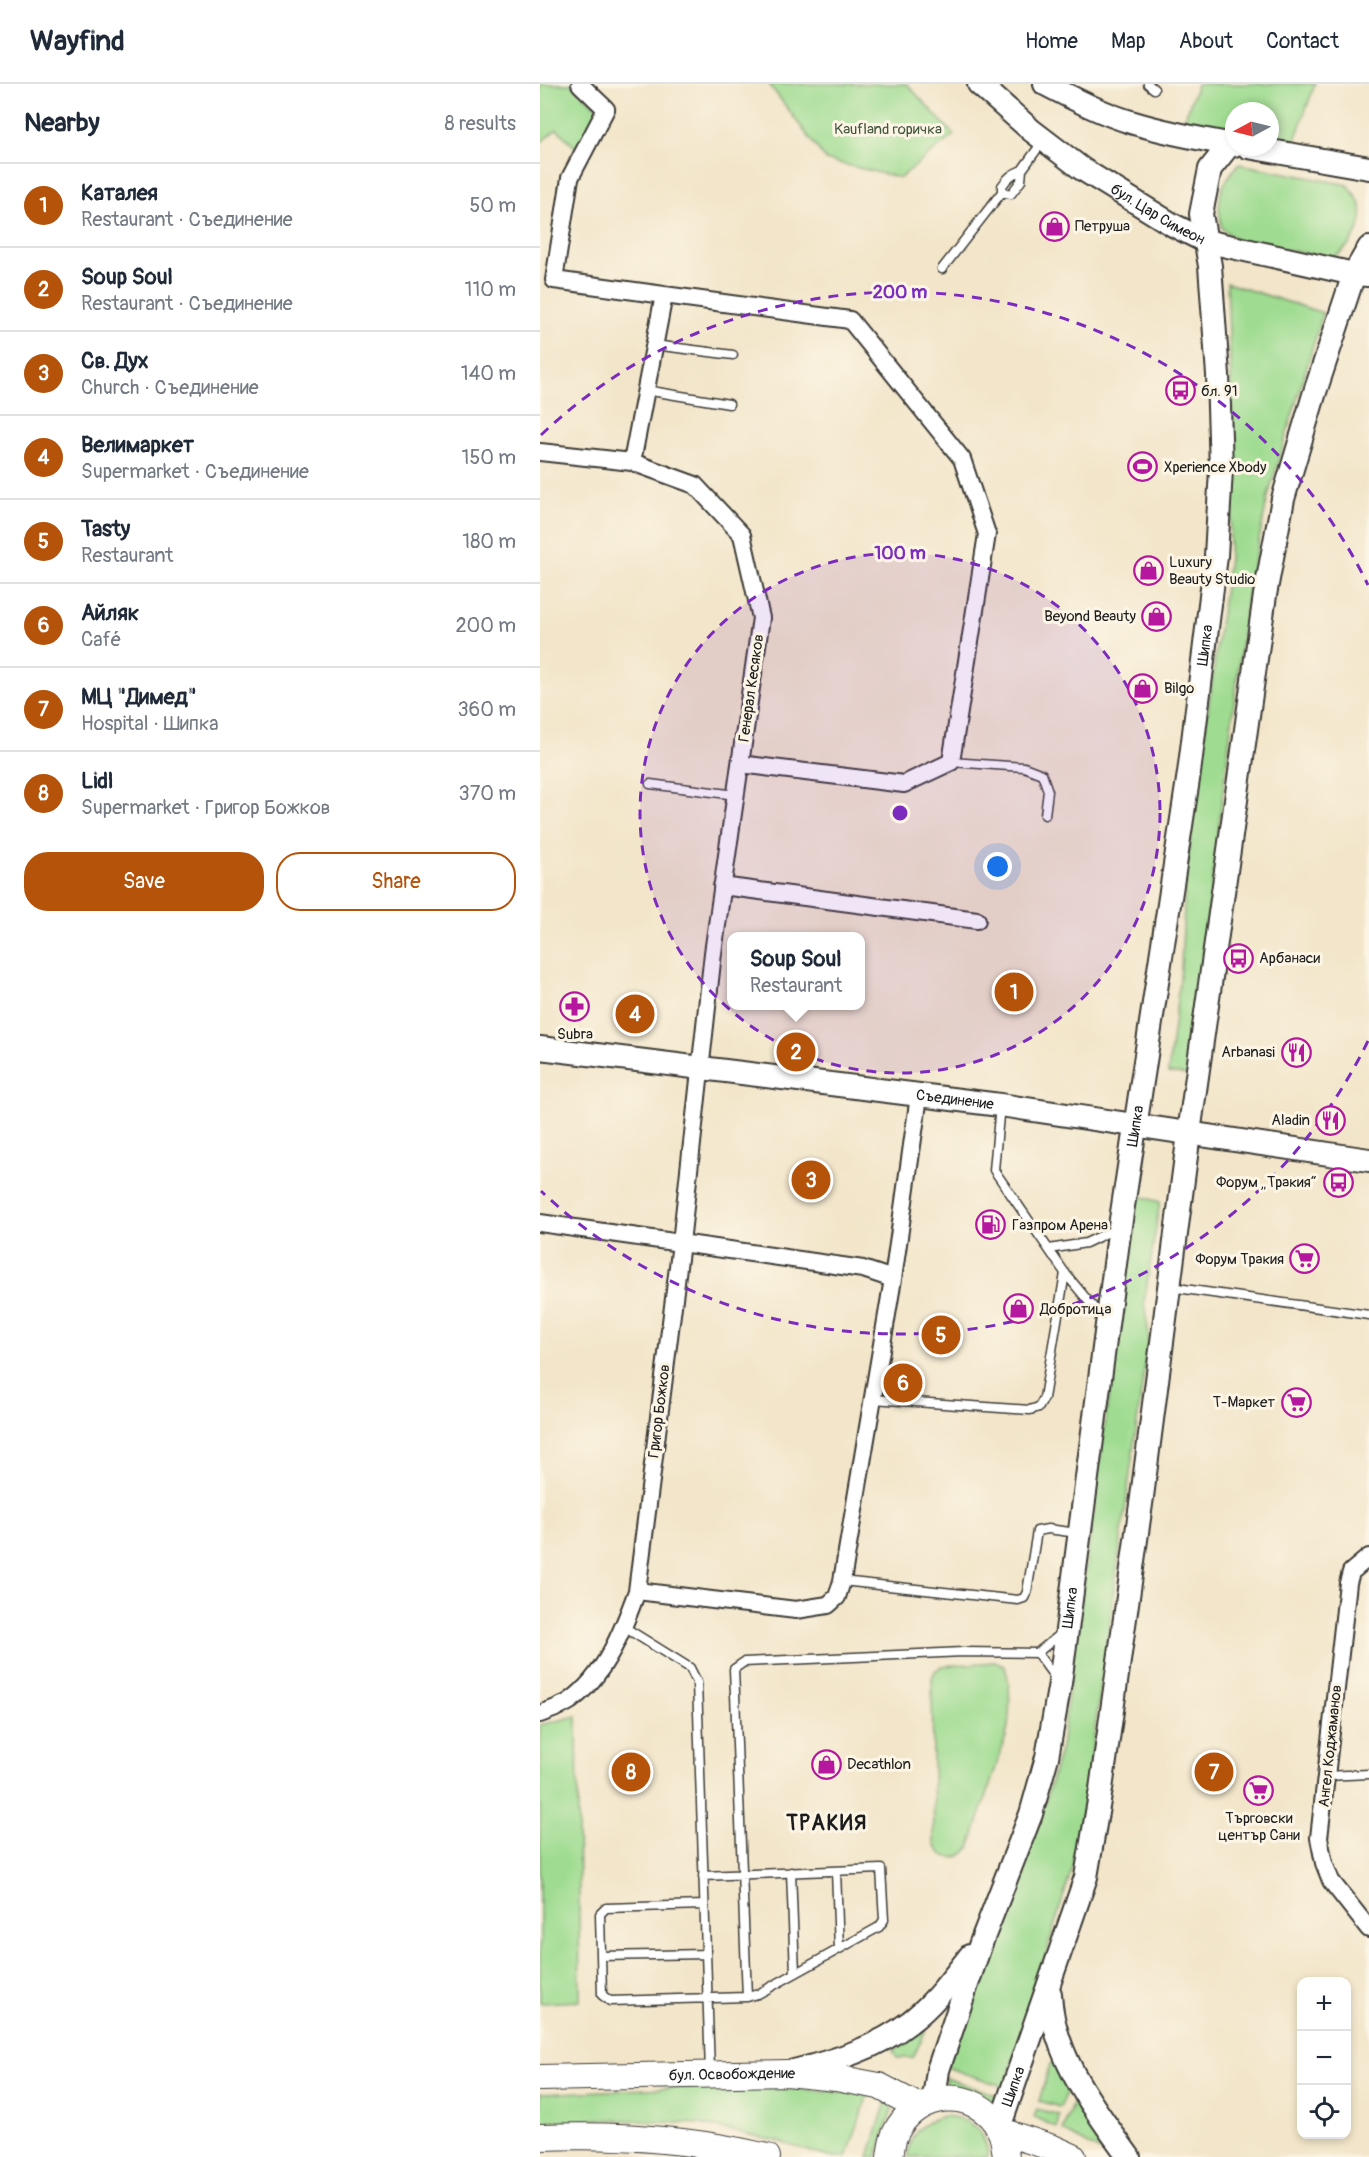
<!DOCTYPE html>
<meta charset="utf-8">
<style>
:root{--surface:#fff;--page:#f6f6f7;--text:#1f2937;--muted:#747a83;--line:#e0e1e3;--accent:#b45309}
body{margin:0;font-family:Pangolin,sans-serif;background:var(--page);color:var(--text)}
.controls{position:absolute;right:18px;bottom:18px;display:grid;overflow:hidden;border-radius:12px;box-shadow:0 3px 9px #0003}
.controls button{width:54px;height:54px;display:grid;place-items:center;padding:0;border:0;border-bottom:2px solid var(--line);background:var(--surface);color:var(--text);font:30px sans-serif}
.compass{position:absolute;left:685px;top:18px;width:54px;height:54px;border-radius:50%;background:var(--surface);box-shadow:0 3px 9px #0003;rotate:263deg}
.you{position:absolute;left:458px;top:783px;width:21px;height:21px;margin:-15px;border:4px solid #fff;border-radius:50%;background:#1a73e8;box-shadow:0 0 0 9px #1a73e833}
.badge{display:grid;place-items:center;width:39px;height:39px;border-radius:50%;background:var(--accent);color:#fff;font-size:20px;font-weight:700}
.pin{position:absolute;translate:-50% -50%;border:3px solid #fff;box-shadow:0 2px 6px #0006}
.popup{position:absolute;left:187px;top:848px;width:138px;height:78px;box-sizing:border-box;display:grid;place-content:center;border-radius:12px;background:var(--surface);filter:drop-shadow(0 2px 4px #0005);font-size:20px;white-space:nowrap;color:var(--muted)}
.popup b{font-size:22px;color:var(--text)}
.popup::after{content:'';position:absolute;left:50%;top:100%;margin-left:-12px;border:12px solid transparent;border-top-color:var(--surface)}
.list{margin:0;padding:0;list-style:none}
h2{display:flex;justify-content:space-between;align-items:center;height:78px;margin:0;padding:0 24px;font-size:26px}
h2 small{font-size:20px;font-weight:400;color:var(--muted)}
.list li{display:grid;grid-template-columns:39px 1fr auto;gap:18px;align-items:center;box-sizing:border-box;height:84px;padding:0 24px;border-top:2px solid var(--line)}
.list b{display:block;font-size:22px;white-space:nowrap}
.list p{margin:0;font-size:20px;white-space:nowrap;color:var(--muted)}
.list em{font-size:20px;font-style:normal;color:var(--muted)}
.actions{display:flex;gap:12px;padding:18px 24px}
.actions a{flex:1;padding:14px 0;border:2px solid var(--accent);border-radius:24px;text-align:center;font-size:21px;color:var(--accent)}
.actions .main{background:var(--accent);color:#fff}
.icon{flex:none;width:33px;height:33px;fill:none;stroke:currentColor;stroke-width:2;stroke-linecap:round;stroke-linejoin:round}
.map{position:relative;flex:none;width:829px;height:2073px;overflow:hidden}
header{display:flex;align-items:center;gap:36px;box-sizing:border-box;height:84px;padding:0 30px;background:var(--surface);border-bottom:2px solid var(--line)}
header strong{font-size:28px}
nav{display:flex;gap:33px;margin-inline-start:auto;font-size:21px}
main{display:flex}
aside{flex:1;background:var(--surface)}
.map>svg:first-child{display:block}
.green{fill:#9fdc91;stroke:#5e7c56;stroke-width:1.5}
.lines{fill:none;stroke-linecap:round;stroke-linejoin:round}
.lane-casing{stroke:#3c3a36;stroke-width:11}
.street-casing{stroke:#3c3a36;stroke-width:20}
.secondary-casing{stroke:#3c3a36;stroke-width:26}
.primary-casing{stroke:#3c3a36;stroke-width:28}
.lane{stroke:#fff;stroke-width:8}
.street{stroke:#fff;stroke-width:16}
.secondary{stroke:#fff;stroke-width:22}
.primary{stroke:#fff;stroke-width:26}
.ring{fill:none;stroke:#7b2cbf;stroke-width:3;stroke-dasharray:10 8}
.labels{text-anchor:middle;stroke-width:6;stroke-linejoin:round;paint-order:stroke}
.park-label{font-size:15px;fill:#43563f;stroke:#fcf5e5}
.street-label{font-size:15px;fill:#1c1c1c;stroke:#fcf5e5}
.poi-label{font-size:15px;fill:#1c1c1c;stroke:#fcf5e5;text-anchor:start}
.district-label{font-size:21px;font-weight:bold;letter-spacing:1.5px;fill:#1c1c1c;stroke:#fcf5e5}
.centre{fill:#7b2cbf;stroke:#fcf5e5;stroke-width:3}
.ring-label{font-size:18px;text-anchor:middle;font-weight:bold;fill:#7b2cbf;stroke:#fcf5e5;stroke-width:6;stroke-linejoin:round;paint-order:stroke}
</style>
<header>
<strong>Wayfind</strong>
<nav><a>Home</a><a>Map</a><a>About</a><a>Contact</a></nav>
</header>
<main>
<aside>
<h2>Nearby<small>8 results</small></h2>
<ul class="list">
<li><span class="badge">1</span><div><b>Каталея</b><p>Restaurant · Съединение</p></div><em>50 m</em></li>
<li><span class="badge">2</span><div><b>Soup Soul</b><p>Restaurant · Съединение</p></div><em>110 m</em></li>
<li><span class="badge">3</span><div><b>Св. Дух</b><p>Church · Съединение</p></div><em>140 m</em></li>
<li><span class="badge">4</span><div><b>Велимаркет</b><p>Supermarket · Съединение</p></div><em>150 m</em></li>
<li><span class="badge">5</span><div><b>Tasty</b><p>Restaurant</p></div><em>180 m</em></li>
<li><span class="badge">6</span><div><b>Айляк</b><p>Café</p></div><em>200 m</em></li>
<li><span class="badge">7</span><div><b>МЦ &quot;Димед&quot;</b><p>Hospital · Шипка</p></div><em>360 m</em></li>
<li><span class="badge">8</span><div><b>Lidl</b><p>Supermarket · Григор Божков</p></div><em>370 m</em></li>
</ul>
<div class="actions"><a class="main">Save</a><a>Share</a></div>
</aside>
<div class="map">
<svg width="829" height="2073" viewBox="0 0 829 2073">
<rect width="100%" height="100%" fill="#fcf5e5"/>
<filter id="ink" filterUnits="userSpaceOnUse"><feTurbulence type="fractalNoise" baseFrequency=".0167" numOctaves="2"/><feDisplacementMap in="SourceGraphic" scale="12" xChannelSelector="R" yChannelSelector="G"/><feConvolveMatrix kernelMatrix="1 2 1 2 8 2 1 2 1" color-interpolation-filters="sRGB"/></filter>
<filter id="wash" filterUnits="userSpaceOnUse"><feTurbulence type="fractalNoise" baseFrequency=".008" numOctaves="4" result="noise"/><feDisplacementMap in="SourceGraphic" scale="24" xChannelSelector="R" yChannelSelector="G"/><feGaussianBlur stdDeviation="1.35" result="paint"/><feColorMatrix in="noise" values="0 0 0 0 0 0 0 0 0 0 0 0 0 0 0 0 0 1.4 0 .05"/><feComposite in="paint" operator="in"/></filter>
<g filter="url(#wash)">
<rect width="100%" height="100%" fill="#f2e5c9"/>
<!-- green -->
<path class="green" d="M0,0H32L61,28L39,67L17,45L0,59Z
M229,0H367L414,51L360,94L286,76Z
M657,0H775L755,56L730,53V27H694V47L643,39Z
M699,80L808,101C812,107 819,116 821,123C824,144 809,167 790,174L697,156L682,144C676,117 679,100 699,80Z
M687,199L783,229L728,412L707,514L648,991L628,989L641,885L646,784L689,474L694,373Z
M596,1111L620,1118L604,1219L609,1251L547,1703L531,1788L465,2003L406,1983L456,1845L499,1739L521,1663Z
M455,1578L464,1582C472,1597 470,1636 466,1652L430,1763C419,1779 401,1776 394,1759L392,1594L395,1587L402,1582Z
M37,1632L40,1917L0,1919V1641Z
M387,1943L373,1974H357L353,1967Z
M515,1977L529,2005L520,2023L499,2017L510,1980Z
M403,1993L463,2013L459,2018L407,2001Z
M171,2002H216L328,2010L307,2073H288L240,2058L160,2040L58,2035L0,2039V2010Z
M535,2012L571,2064L567,2071L523,2047Z
M347,2014L352,2025L337,2073H329Z
M497,2025L519,2031L517,2044L494,2033Z
M404,2032C429,2033 447,2047 448,2073H368C368,2050 383,2037 404,2032Z"/>
</g>
<g filter="url(#ink)">
<g class="lines">
<defs>
<path id="lane" d="M608,0L614,5
M462,108L471,110L481,97L482,86L503,57
M402,185L462,108V102C468,93 472,90 482,86
M114,261L193,271
M105,306L189,320
M411,678L484,683L502,690L508,707L505,731
M110,700L196,711
M460,1021L454,1086L525,1189L564,1236
M509,1165L546,1159L577,1144
M630,1203L829,1231
M333,1315L490,1326L499,1323L504,1314L525,1189
M302,1497L478,1516L484,1514L487,1508L497,1447L508,1445L537,1449
M84,1543L150,1584L157,1598L170,1988
M497,1569L516,1595
M786,1692L829,1690
M296,1787L299,1865
M251,1788L255,1889
M163,1792L341,1785L344,1836L339,1843L218,1910L207,1913L70,1917L62,1911L60,1830L66,1824L164,1821
M61,1872L166,1870
M207,1913L194,1585L204,1578L423,1568L497,1569L522,1549"/>
<path id="street" d="M40,0L66,25L30,94L14,196L124,211L92,378
M124,211L310,236L422,375L447,450L411,678L364,700L200,680
M0,368L92,378L155,401L202,451L221,534L173,869L141,1159L97,1507C83,1546 65,1592 30,1617C21,1623 10,1626 0,1630
M182,802L437,836
M0,1139L323,1185L353,1195L302,1497L297,1513L288,1521L256,1526L97,1507
M353,1195L379,1012
M829,1473L811,1488L808,1499L779,1754L784,1779L791,1797L829,1845"/>
<g id="secondary">
<path id="s1" d="M439,0L491,46L542,85L633,141L665,157L814,190L828,191"/>
<path d="M505,0C534,15 563,30 594,39C627,49 660,55 694,61"/>
<path d="M708,63L829,84"/>
<path id="s2" d="M0,964L460,1021L829,1076"/>
<path d="M510,1910C513,1973 554,2024 589,2073"/>
<path d="M254,1987C294,1977 337,1964 370,1938C394,1920 412,1895 430,1872"/>
<path id="s3" d="M394,2015L398,1986L441,1859L491,1730L507,1673L520,1599L580,1142L649,689L676,472L681,386L678,291L670,182L661,130L670,85L690,60"/>
<path id="s4" d="M459,2044L546,1793L561,1705L602,1413L649,1049L725,511L743,415L774,311L814,190L829,164"/>
</g>
<g id="primary">
<path id="s5" d="M0,1994L247,1989L296,1994L339,2002L377,2022"/>
<path d="M461,2047L513,2064L533,2073"/>
<path d="M0,2053C77,2050 153,2055 227,2073"/>
<path d="M350,2073C351,2066 352,2057 355,2050C375,2006 437,2001 460,2046C464,2053 465,2065 466,2073"/>
</g>
</defs>
<!-- lane casing -->
<use href="#lane" class="lane-casing"/>
<!-- street casing -->
<use href="#street" class="street-casing"/>
<!-- secondary casing -->
<use href="#secondary" class="secondary-casing"/>
<!-- primary casing -->
<use href="#primary" class="primary-casing"/>
<!-- lane -->
<use href="#lane" class="lane"/>
<!-- street -->
<use href="#street" class="street"/>
<!-- secondary -->
<use href="#secondary" class="secondary"/>
<!-- primary -->
<use href="#primary" class="primary"/>
</g>
</g>
<!-- distance rings -->
<circle cx="360" cy="729" r="260" fill="#7b2cbf" fill-opacity=".12"/>
<g class="ring">
<circle cx="360" cy="729" r="260"/>
<path d="M828 957A521 521 0 0 1 1 1107M1 351A521 521 0 0 1 828 501"/>
</g>
<!-- icons -->
<defs>
<symbol id="shop-ring" viewBox="-11 -11 22 22"><circle r="9.5" fill="#fcf5e5" stroke="#b5179e" stroke-width="1.5"/><path d="M-5-2.5h2.3a2.7 3.5 0 0 1 5.4 0H5L5.5 6h-11ZM-1.5-2.5h3a1.5 2.3 0 0 0-3 0Z" fill="#b5179e"/></symbol>
<symbol id="bus-ring" viewBox="-11 -11 22 22"><circle r="9.5" fill="#fcf5e5" stroke="#b5179e" stroke-width="1.5"/><path d="M-5-6H5V4H4V6H2V4H-2V6H-4V4H-5ZM-3.5-4V0h7V-4ZM-3.5 1.2v1.5H-2V1.2ZM2 1.2v1.5H3.5V1.2Z" fill="#b5179e"/></symbol>
<symbol id="stadium-ring" viewBox="-11 -11 22 22"><circle r="9.5" fill="#fcf5e5" stroke="#b5179e" stroke-width="1.5"/><path d="M0-5a6.5 5 0 1 0 0 10a6.5 5 0 1 0 0-10ZM-3.5-1.8h7v3.6h-7Z" fill="#b5179e"/></symbol>
<symbol id="pharmacy-ring" viewBox="-11 -11 22 22"><circle r="9.5" fill="#fcf5e5" stroke="#b5179e" stroke-width="1.5"/><path d="M-2-6h4v4h4v4h-4v4h-4v-4h-4v-4h4Z" fill="#b5179e"/></symbol>
<symbol id="restaurant-ring" viewBox="-11 -11 22 22"><circle r="9.5" fill="#fcf5e5" stroke="#b5179e" stroke-width="1.5"/><path d="M-5-6h1v4h1v-4h1v4h1v-4h1v5L-1.5 .5V6h-2V.5L-5-1ZM5-6V6H3V1.5H1.5Q1.5-4 5-6Z" fill="#b5179e"/></symbol>
<symbol id="fuel-ring" viewBox="-11 -11 22 22"><circle r="9.5" fill="#fcf5e5" stroke="#b5179e" stroke-width="1.5"/><path d="M-5.5-6h7V0h2V4h1.3V-2.5L3-4.5l.8-.8L6-3V5H2.5V1h-1V6h-7ZM-4.2-4.7v3.2H.2V-4.7Z" fill="#b5179e"/></symbol>
<symbol id="supermarket-ring" viewBox="-11 -11 22 22"><circle r="9.5" fill="#fcf5e5" stroke="#b5179e" stroke-width="1.5"/><path d="M-6-5.5h2.5l.6 2H6L4.5 2H-2.5L-4.4-4H-6ZM-1.5 3.2a1.3 1.3 0 1 0 .1 0ZM3 3.2a1.3 1.3 0 1 0 .1 0Z" fill="#b5179e"/></symbol>
</defs>
<g fill-rule="evenodd">
<use href="#shop-ring" x="498" y="126" width="33" height="33"/>
<use href="#bus-ring" x="624" y="290" width="33" height="33"/>
<use href="#stadium-ring" x="586" y="366" width="33" height="33"/>
<use href="#shop-ring" x="592" y="470" width="33" height="33"/>
<use href="#shop-ring" x="600" y="516" width="33" height="33"/>
<use href="#shop-ring" x="586" y="588" width="33" height="33"/>
<use href="#bus-ring" x="682" y="858" width="33" height="33"/>
<use href="#pharmacy-ring" x="18" y="906" width="33" height="33"/>
<use href="#restaurant-ring" x="740" y="952" width="33" height="33"/>
<use href="#restaurant-ring" x="774" y="1020" width="33" height="33"/>
<use href="#bus-ring" x="782" y="1082" width="33" height="33"/>
<use href="#fuel-ring" x="434" y="1124" width="33" height="33"/>
<use href="#supermarket-ring" x="748" y="1158" width="33" height="33"/>
<use href="#shop-ring" x="462" y="1208" width="33" height="33"/>
<use href="#supermarket-ring" x="740" y="1302" width="33" height="33"/>
<use href="#shop-ring" x="270" y="1664" width="33" height="33"/>
<use href="#supermarket-ring" x="702" y="1690" width="33" height="33"/>
</g>
<g class="labels">
<!-- park labels -->
<g class="park-label">
<text x="348" y="50">Kaufland горичка</text>
</g>
<!-- street labels -->
<g class="street-label">
<text dy="5" stroke="none"><textPath href="#s1" startOffset="222">бул. Цар Симеон</textPath></text>
<text dy="5" stroke="none"><textPath href="#s3" startOffset="1484">Шипка</textPath></text>
<text transform="translate(211 604) rotate(-82)" y="5">Генерал Кесяков</text>
<text dy="5" stroke="none"><textPath href="#s2" startOffset="418">Съединение</textPath></text>
<text dy="5" stroke="none"><textPath href="#s3" startOffset="998">Шипка</textPath></text>
<text transform="translate(119 1327) rotate(-83)" y="5">Григор Божков</text>
<text dy="5" stroke="none"><textPath href="#s3" startOffset="512">Шипка</textPath></text>
<text transform="translate(790 1662) rotate(-84)" y="5">Ангел Коджаманов</text>
<text dy="5" stroke="none"><textPath href="#s5" startOffset="192">бул. Освобождение</textPath></text>
<text dy="5" stroke="none"><textPath href="#s4" startOffset="44">Шипка</textPath></text>
</g>
<!-- poi labels -->
<g class="poi-label">
<text x="535" y="147">Петруша</text>
<text x="661" y="312">бл. 91</text>
<text x="624" y="388">Xperience Xbody</text>
<text x="629" y="483">Luxury<tspan x="629" dy="17">Beauty Studio</tspan></text>
<text x="596" y="537" text-anchor="end">Beyond Beauty</text>
<text x="624" y="609">Bilgo</text>
<text x="719" y="879">Арбанаси</text>
<text x="35" y="955" text-anchor="middle">Subra</text>
<text x="735" y="973" text-anchor="end">Аrbanasi</text>
<text x="770" y="1041" text-anchor="end">Аladin</text>
<text x="777" y="1103" text-anchor="end">Форум „Тракия“</text>
<text x="472" y="1146">Газпром Арена</text>
<text x="744" y="1180" text-anchor="end">Форум Тракия</text>
<text x="500" y="1230">Добротица</text>
<text x="735" y="1323" text-anchor="end">Т-Маркет</text>
<text x="307" y="1685">Decathlon</text>
<text x="719" y="1739" text-anchor="middle">Търговски<tspan x="719" dy="17">център Сани</tspan></text>
</g>
<!-- district labels -->
<g class="district-label">
<text x="287" y="1746">ТРАКИЯ</text>
</g>
</g>
<circle cx="360" cy="729" r="9" class="centre"/>
<g class="ring-label">
<text x="360" y="214">200 m</text>
<text x="360" y="475">100 m</text>
</g>
</svg>
<div class="controls">
<button>+</button>
<button>−</button>
<button><svg class="icon" aria-label="locate" viewBox="0 0 24 24"><circle cx="12" cy="12" r="6"/><path d="M12 2v4M12 18v4M2 12h4M18 12h4"/></svg></button>
</div>
<svg class="compass" viewBox="-18 -18 36 36"><path d="M0-13l5 13h-10z" fill="#e53935"/><path d="M0 13l5-13h-10z" fill="#747a83"/></svg>
<div class="you"></div>
<div class="pin badge" style="left:474px;top:908px">1</div>
<div class="pin badge" style="left:256px;top:968px">2</div>
<div class="popup"><b>Soup Soul</b>Restaurant</div>
<div class="pin badge" style="left:271px;top:1096px">3</div>
<div class="pin badge" style="left:95px;top:930px">4</div>
<div class="pin badge" style="left:401px;top:1251px">5</div>
<div class="pin badge" style="left:363px;top:1299px">6</div>
<div class="pin badge" style="left:674px;top:1688px">7</div>
<div class="pin badge" style="left:91px;top:1688px">8</div>
</div>
</main>
